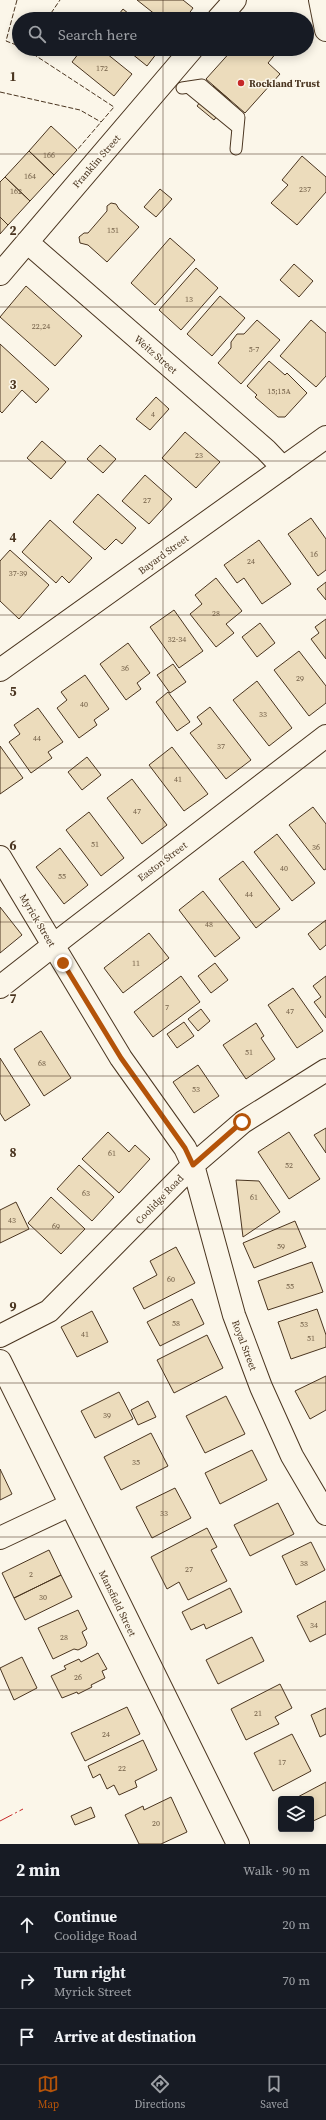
<!DOCTYPE html>
<meta charset="utf-8">
<style>
:root{--surface:#171b24;--page:#242831;--text:#f1f3f6;--muted:#9ea1a6;--line:#363941;--accent:#b45309}
body{margin:0;font-family:"Source Serif 4",serif;background:var(--page);color:var(--text)}
.controls{position:absolute;right:12px;bottom:12px;display:grid;overflow:hidden;border-radius:4px;box-shadow:0 2px 10px #0003}
.controls button{width:36px;height:36px;display:grid;place-items:center;padding:0;border:0;border-bottom:1px solid var(--line);background:var(--surface);color:var(--text);font:20px sans-serif}
.stop{position:absolute;width:12px;height:12px;margin:-9px;border:3px solid #b45309;border-radius:50%;background:#fff}
.stop.end{background:#b45309;border-color:#fff;box-shadow:0 1px 4px #0008}
.list{margin:0;padding:0;list-style:none}
h2{display:flex;justify-content:space-between;align-items:center;height:52px;margin:0;padding:0 16px;font-size:17px}
h2 small{font-size:13px;font-weight:400;color:var(--muted)}
.list li{display:grid;grid-template-columns:26px 1fr auto;gap:12px;align-items:center;box-sizing:border-box;height:56px;padding:0 16px;border-top:1px solid var(--line)}
.list b{display:block;font-size:15px;white-space:nowrap}
.list p{margin:0;font-size:13px;white-space:nowrap;color:var(--muted)}
.list em{font-size:13px;font-style:normal;color:var(--muted)}
.icon{flex:none;width:22px;height:22px;fill:none;stroke:currentColor;stroke-width:2;stroke-linecap:round;stroke-linejoin:round}
.map{position:relative;flex:none;width:326px;height:1844px;overflow:hidden}
.search{position:absolute;background:var(--surface);box-shadow:0 2px 10px #0003;left:12px;right:12px;top:12px;height:44px;display:flex;align-items:center;gap:10px;box-sizing:border-box;padding:0 14px;border-radius:22px;color:var(--muted);font-size:15px}
.sheet{height:220px;background:var(--surface)}
nav{display:flex;justify-content:space-around;align-items:center;box-sizing:border-box;height:56px;border-top:1px solid var(--line);background:var(--surface);font-size:11px;color:var(--muted)}
nav a{display:grid;justify-items:center;gap:2px}
nav .on{color:var(--accent)}
.map>svg:first-child{display:block}
.building{fill:#ecdcbc;stroke:#4a3520}
.lines{fill:none;stroke-linecap:round;stroke-linejoin:round}
.lane-casing{stroke:#4a3520;stroke-width:13}
.street-casing{stroke:#4a3520;stroke-width:24}
.secondary-casing{stroke:#4a3520;stroke-width:24}
.lane{stroke:#fbf6e9;stroke-width:11}
.street{stroke:#fbf6e9;stroke-width:22}
.secondary{stroke:#fbf6e9;stroke-width:22}
.fence{stroke:#4a3520;stroke-width:1;stroke-dasharray:5 2;stroke-linecap:butt}
.power{stroke:#c62828;stroke-width:1;stroke-dasharray:14 3 2 3;stroke-linecap:butt}
.route{stroke:#b45309;stroke-width:5}
.grid{fill:none;stroke:#4a3520;stroke-width:1;stroke-opacity:0.55}
.poi-dot{fill:#c62828;stroke:#fbf6e9;stroke-width:1.5}
.labels{text-anchor:middle;stroke-width:3;stroke-linejoin:round;paint-order:stroke}
.number-label{font-size:8px;fill:#725f47}
.poi-label{font-size:10px;font-weight:bold;fill:#4a3520;stroke:#fbf6e9;text-anchor:start}
.street-label{font-size:10px;fill:#4a3520;stroke:#fbf6e9}
.grid-label{font-size:13px;text-anchor:middle;font-weight:bold;fill:#4a3520;stroke:#fbf6e9;stroke-width:3;stroke-linejoin:round;paint-order:stroke}
</style>
<div class="map">
<svg width="326" height="1844" viewBox="0 0 326 1844">
<rect width="100%" height="100%" fill="#fbf6e9"/>
<!-- building -->
<path class="building" d="M137,0H183L193,8L185,19H161Z
M123,9L135,19H115Z
M82,49H101L132,74L114,96L72,62Z
M126,49H160L147,66Z
M233,49H274L277,52L268,63L280,74L245,113L206,79Z
M213,86L230,100L214,120L197,106Z
M51,126L77,150L54,175L29,151Z
M29,151L54,175L30,201L5,177Z
M302,156L326,177V192L297,225L271,203L288,185L282,180Z
M5,177L30,201L8,225L0,217V182Z
M160,189L172,199L156,217L144,207Z
M111,203L116,204L119,209L139,227L107,262L88,245L80,243L79,237L84,233H88L107,211V206Z
M0,217L8,225L0,234Z
M170,238L195,260L155,305L131,283Z
M294,264L313,281L299,297L280,280Z
M196,268L218,288L181,330L159,310Z
M26,286L82,336L55,366L0,317Z
M220,296L245,318L212,356L187,334Z
M257,320L280,340L241,384L218,363L231,348V342L237,334H244Z
M311,320L326,333V376L316,387L280,356Z
M0,344L49,389L36,403L22,390L2,413L0,411Z
M269,361L285,375L287,373L307,393L285,417H278L255,397L257,395L247,386Z
M156,397L169,409L150,430L136,419Z
M185,432L220,462L196,488L162,458Z
M42,441L66,462L51,479L27,458Z
M100,445L116,459L103,473L87,459Z
M145,475L172,499L149,524L122,501Z
M98,494L136,528L122,544L116,539L105,550L73,522Z
M311,518L326,539V570L318,576L288,534Z
M50,520L92,558L69,583L62,576L56,583L22,552Z
M259,540L291,584L262,604L244,578L237,583L224,565Z
M10,550L49,585L19,619L0,601V561Z
M216,578L242,611L226,624L234,633L216,647L190,614L202,604L195,595Z
M326,582V600L317,589Z
M174,610L203,651L179,668L150,627Z
M326,619V659L311,639L319,633L315,627Z
M260,623L275,643L257,657L242,637Z
M128,643L150,673L137,683L141,689L126,700L100,664Z
M299,651L326,686V703L309,716L274,670Z
M173,664L186,682L170,693L157,675Z
M85,675L109,709L94,720L97,725L79,738L57,708L67,700L61,692Z
M257,681L292,728L269,746L233,700Z
M168,692L190,722L177,731L156,702Z
M210,707L251,760L226,779L190,733L202,724L197,717Z
M38,708L63,742L48,752L52,758L31,773L9,742L20,734L14,725Z
M0,746L23,778L0,794Z
M172,747L208,794L184,811L149,765Z
M87,757L101,775L82,790L68,772Z
M132,779L167,825L142,844L107,798Z
M313,807L326,824V869L324,870L289,825Z
M89,812L124,858L101,876L66,830Z
M277,834L315,883L292,901L254,852Z
M60,848L88,885L64,904L36,867Z
M243,861L280,909L256,928L219,879Z
M203,891L240,938L215,957L179,910Z
M0,907L22,935L0,953Z
M326,920V945L320,950L308,934Z
M149,933L169,958L123,993L104,968Z
M215,963L228,980L211,993L198,976Z
M181,976L200,1002L153,1037L134,1012Z
M326,976V1018L314,1002L321,997L313,986Z
M293,988L323,1031L297,1048L268,1005Z
M201,1009L210,1021L198,1031L188,1019Z
M184,1022L194,1036L177,1048L167,1034Z
M256,1023L264,1036L261,1038L275,1059L246,1079L223,1045Z
M41,1031L71,1078L44,1096L14,1049Z
M0,1058L30,1105L5,1121L0,1113Z
M198,1065L219,1096L194,1113L173,1082Z
M326,1128V1153L314,1135Z
M108,1132L129,1152L135,1145L150,1159L119,1193L82,1159Z
M289,1132L320,1179L289,1199L258,1152Z
M79,1165L114,1197L92,1221L57,1189Z
M236,1180L259,1181L280,1212L243,1237Z
M51,1197L85,1229L61,1254L28,1223Z
M16,1202L29,1229L0,1243V1210Z
M295,1221L306,1247L254,1268L243,1243Z
M176,1247L195,1283L144,1309L133,1288L157,1275L150,1261Z
M312,1262L323,1292L268,1310L258,1281Z
M192,1299L204,1324L160,1346L147,1322Z
M317,1309L326,1335V1347L291,1359L278,1322Z
M92,1311L108,1342L77,1357L61,1327Z
M207,1335L223,1368L174,1393L157,1360Z
M326,1376V1410L310,1419L295,1391Z
M119,1392L133,1419L95,1438L81,1411Z
M226,1396L245,1434L205,1453L186,1416Z
M148,1401L156,1417L138,1425L131,1410Z
M151,1433L168,1466L121,1490L104,1457Z
M252,1450L267,1480L220,1504L205,1473Z
M0,1469L12,1494L0,1500Z
M175,1488L191,1518L152,1538L136,1507Z
M278,1503L294,1534L250,1556L234,1525Z
M207,1528L217,1547L211,1550L227,1581L188,1600L179,1582L167,1589L151,1557Z
M311,1542L325,1570L296,1585L282,1556Z
M49,1550L61,1575L14,1598L2,1573Z
M61,1575L72,1597L25,1620L14,1598Z
M230,1588L242,1612L206,1629L204,1624L191,1630L182,1612Z
M326,1601V1634L310,1642L297,1616Z
M78,1610L87,1629L82,1632L87,1643L86,1646L78,1650L74,1649L53,1659L38,1628Z
M252,1637L264,1661L218,1684L206,1660Z
M98,1653L107,1669L102,1671L105,1678L91,1685L92,1687L78,1694L77,1692L62,1698L51,1676L66,1669L64,1666L79,1659L81,1662Z
M22,1657L37,1688L14,1700L0,1668Z
M280,1684L292,1708L275,1717L279,1724L246,1740L231,1709Z
M127,1707L140,1734L85,1761L71,1733Z
M326,1708V1734L320,1737L311,1715Z
M292,1734L311,1771L273,1791L254,1753Z
M143,1740L157,1770L135,1781L137,1787L119,1795L114,1785L107,1789L100,1774L93,1778L88,1766Z
M326,1782V1815L311,1822V1799H294Z
M171,1797L187,1832L161,1844H139L125,1815L143,1806L144,1810Z
M91,1807L95,1817L75,1825L71,1816Z"/>
<g class="lines">
<defs>
<path id="lane" d="M188,87L238,128
M182,88L202,85L239,117L236,149"/>
<path id="street" d="M218,19L235,0
M27,242L266,450L283,468
M0,274L192,49
M0,670L326,437
M0,857L121,1058L185,1148L193,1165L234,1315L261,1387L292,1456L326,1514
M0,987L69,933L326,736
M0,1336L49,1311L193,1165L243,1122L326,1070
M0,1361L238,1844
M0,1538L70,1505"/>
<path id="secondary" d="M320,0L326,30"/>
</defs>
<!-- lane casing -->
<use href="#lane" class="lane-casing"/>
<!-- street casing -->
<use href="#street" class="street-casing"/>
<!-- secondary casing -->
<use href="#secondary" class="secondary-casing"/>
<!-- lane -->
<use href="#lane" class="lane"/>
<!-- street -->
<use href="#street" class="street"/>
<!-- secondary -->
<use href="#secondary" class="secondary"/>
<!-- fence -->
<path class="fence" d="M17,0L6,41L19,46
M47,19L60,0
M27,50L114,107L77,150
M0,92L80,110L101,122"/>
<!-- power -->
<path class="power" d="M0,1821L23,1809"/>
</g>
<g class="lines">
<!-- route -->
<path class="route" d="M63,963L121,1058L185,1148L193,1165L242,1122"/>
</g>
<!-- grid -->
<path class="grid" d="M163,0V19M163,49V1844M0,154H326M0,307H326M0,461H326M0,615H326M0,768H326M0,922H326M0,1076H326M0,1229H326M0,1383H326M0,1537H326M0,1690H326"/>
<!-- markers -->
<circle class="poi-dot" cx="241" cy="83" r="4"/>
<g class="labels">
<!-- number labels -->
<g class="number-label">
<text x="102" y="71">172</text>
<text x="49" y="158">166</text>
<text x="30" y="179">164</text>
<text x="305" y="192">237</text>
<text x="16" y="194">162</text>
<text x="113" y="233">151</text>
<text x="189" y="302">13</text>
<text x="41" y="329">22,24</text>
<text x="254" y="352">5-7</text>
<text x="279" y="394">15;15A</text>
<text x="153" y="417">4</text>
<text x="199" y="458">23</text>
<text x="147" y="503">27</text>
<text x="314" y="557">16</text>
<text x="251" y="564">24</text>
<text x="18" y="576">37-39</text>
<text x="216" y="616">28</text>
<text x="177" y="642">32-34</text>
<text x="125" y="671">36</text>
<text x="300" y="681">29</text>
<text x="84" y="707">40</text>
<text x="263" y="717">33</text>
<text x="37" y="741">44</text>
<text x="221" y="749">37</text>
<text x="178" y="782">41</text>
<text x="137" y="814">47</text>
<text x="95" y="847">51</text>
<text x="316" y="850">36</text>
<text x="284" y="871">40</text>
<text x="62" y="879">55</text>
<text x="249" y="897">44</text>
<text x="209" y="927">48</text>
<text x="136" y="966">11</text>
<text x="167" y="1010">7</text>
<text x="290" y="1014">47</text>
<text x="249" y="1055">51</text>
<text x="42" y="1066">68</text>
<text x="196" y="1092">53</text>
<text x="112" y="1156">61</text>
<text x="289" y="1168">52</text>
<text x="86" y="1196">63</text>
<text x="254" y="1200">61</text>
<text x="12" y="1223">43</text>
<text x="56" y="1229">69</text>
<text x="281" y="1249">59</text>
<text x="171" y="1282">60</text>
<text x="290" y="1289">55</text>
<text x="176" y="1326">58</text>
<text x="304" y="1327">53</text>
<text x="85" y="1337">41</text>
<text x="311" y="1341">51</text>
<text x="107" y="1418">39</text>
<text x="136" y="1465">35</text>
<text x="164" y="1516">33</text>
<text x="304" y="1566">38</text>
<text x="189" y="1572">27</text>
<text x="31" y="1577">2</text>
<text x="43" y="1600">30</text>
<text x="314" y="1628">34</text>
<text x="64" y="1640">28</text>
<text x="78" y="1680">26</text>
<text x="258" y="1716">21</text>
<text x="106" y="1737">24</text>
<text x="282" y="1765">17</text>
<text x="122" y="1771">22</text>
<text x="156" y="1826">20</text>
</g>
<!-- poi labels -->
<g class="poi-label">
<text x="249" y="87">Rockland Trust</text>
</g>
<!-- street labels -->
<g class="street-label">
<text transform="translate(96 161) rotate(-49)" y="4">Franklin Street</text>
<text transform="translate(156 354) rotate(41)" y="4">Weitz Street</text>
<text transform="translate(163 554) rotate(-36)" y="4">Bayard Street</text>
<text transform="translate(162 861) rotate(-37)" y="4">Easton Street</text>
<text transform="translate(38 920) rotate(59)" y="4">Myrick Street</text>
<text transform="translate(159 1199) rotate(-46)" y="4">Coolidge Road</text>
<text transform="translate(245 1345) rotate(69)" y="4">Royal Street</text>
<text transform="translate(118 1603) rotate(64)" y="4">Mansfield Street</text>
</g>
</g>
<g class="grid-label">
<text x="13" y="81">1</text>
<text x="13" y="235">2</text>
<text x="13" y="389">3</text>
<text x="13" y="542">4</text>
<text x="13" y="696">5</text>
<text x="13" y="850">6</text>
<text x="13" y="1003">7</text>
<text x="13" y="1157">8</text>
<text x="13" y="1311">9</text>
</g>
</svg>
<div class="controls">
<button><svg class="icon" aria-label="layers" viewBox="0 0 24 24"><path d="M12 4l9 5-9 5-9-5zM3 14l9 5 9-5"/></svg></button>
</div>
<div class="stop" style="left:242px;top:1122px"></div>
<div class="stop end" style="left:63px;top:963px"></div>
<div class="search"><svg class="icon" aria-label="search" viewBox="0 0 24 24"><circle cx="10" cy="10" r="6"/><path d="M15 15l6 6"/></svg>Search here</div>
</div>
<section class="sheet">
<h2>2 min<small>Walk · 90 m</small></h2>
<ul class="list">
<li><svg class="icon" aria-label="ahead" viewBox="0 0 24 24"><path d="M12 20V5M6 11l6-6 6 6"/></svg><div><b>Continue</b><p>Coolidge Road</p></div><em>20 m</em></li>
<li><svg class="icon" aria-label="right" viewBox="0 0 24 24"><path d="M7 20v-9h11M14 6l5 5-5 5"/></svg><div><b>Turn right</b><p>Myrick Street</p></div><em>70 m</em></li>
<li><svg class="icon" aria-label="arrive" viewBox="0 0 24 24"><path d="M6 21V4h12l-3 4 3 4H6"/></svg><div><b>Arrive at destination</b></div></li>
</ul>
</section>
<nav>
<a class="on"><svg class="icon" aria-label="map" viewBox="0 0 24 24"><path d="M3 6l6-2 6 2 6-2v14l-6 2-6-2-6 2zM9 4v14M15 6v14"/></svg>Map</a>
<a><svg class="icon" aria-label="directions" viewBox="0 0 24 24"><path d="M12 3l9 9-9 9-9-9zM9 14v-3h6M13 9l2 2-2 2"/></svg>Directions</a>
<a><svg class="icon" aria-label="saved" viewBox="0 0 24 24"><path d="M7 4h10v16l-5-4-5 4z"/></svg>Saved</a>
</nav>
